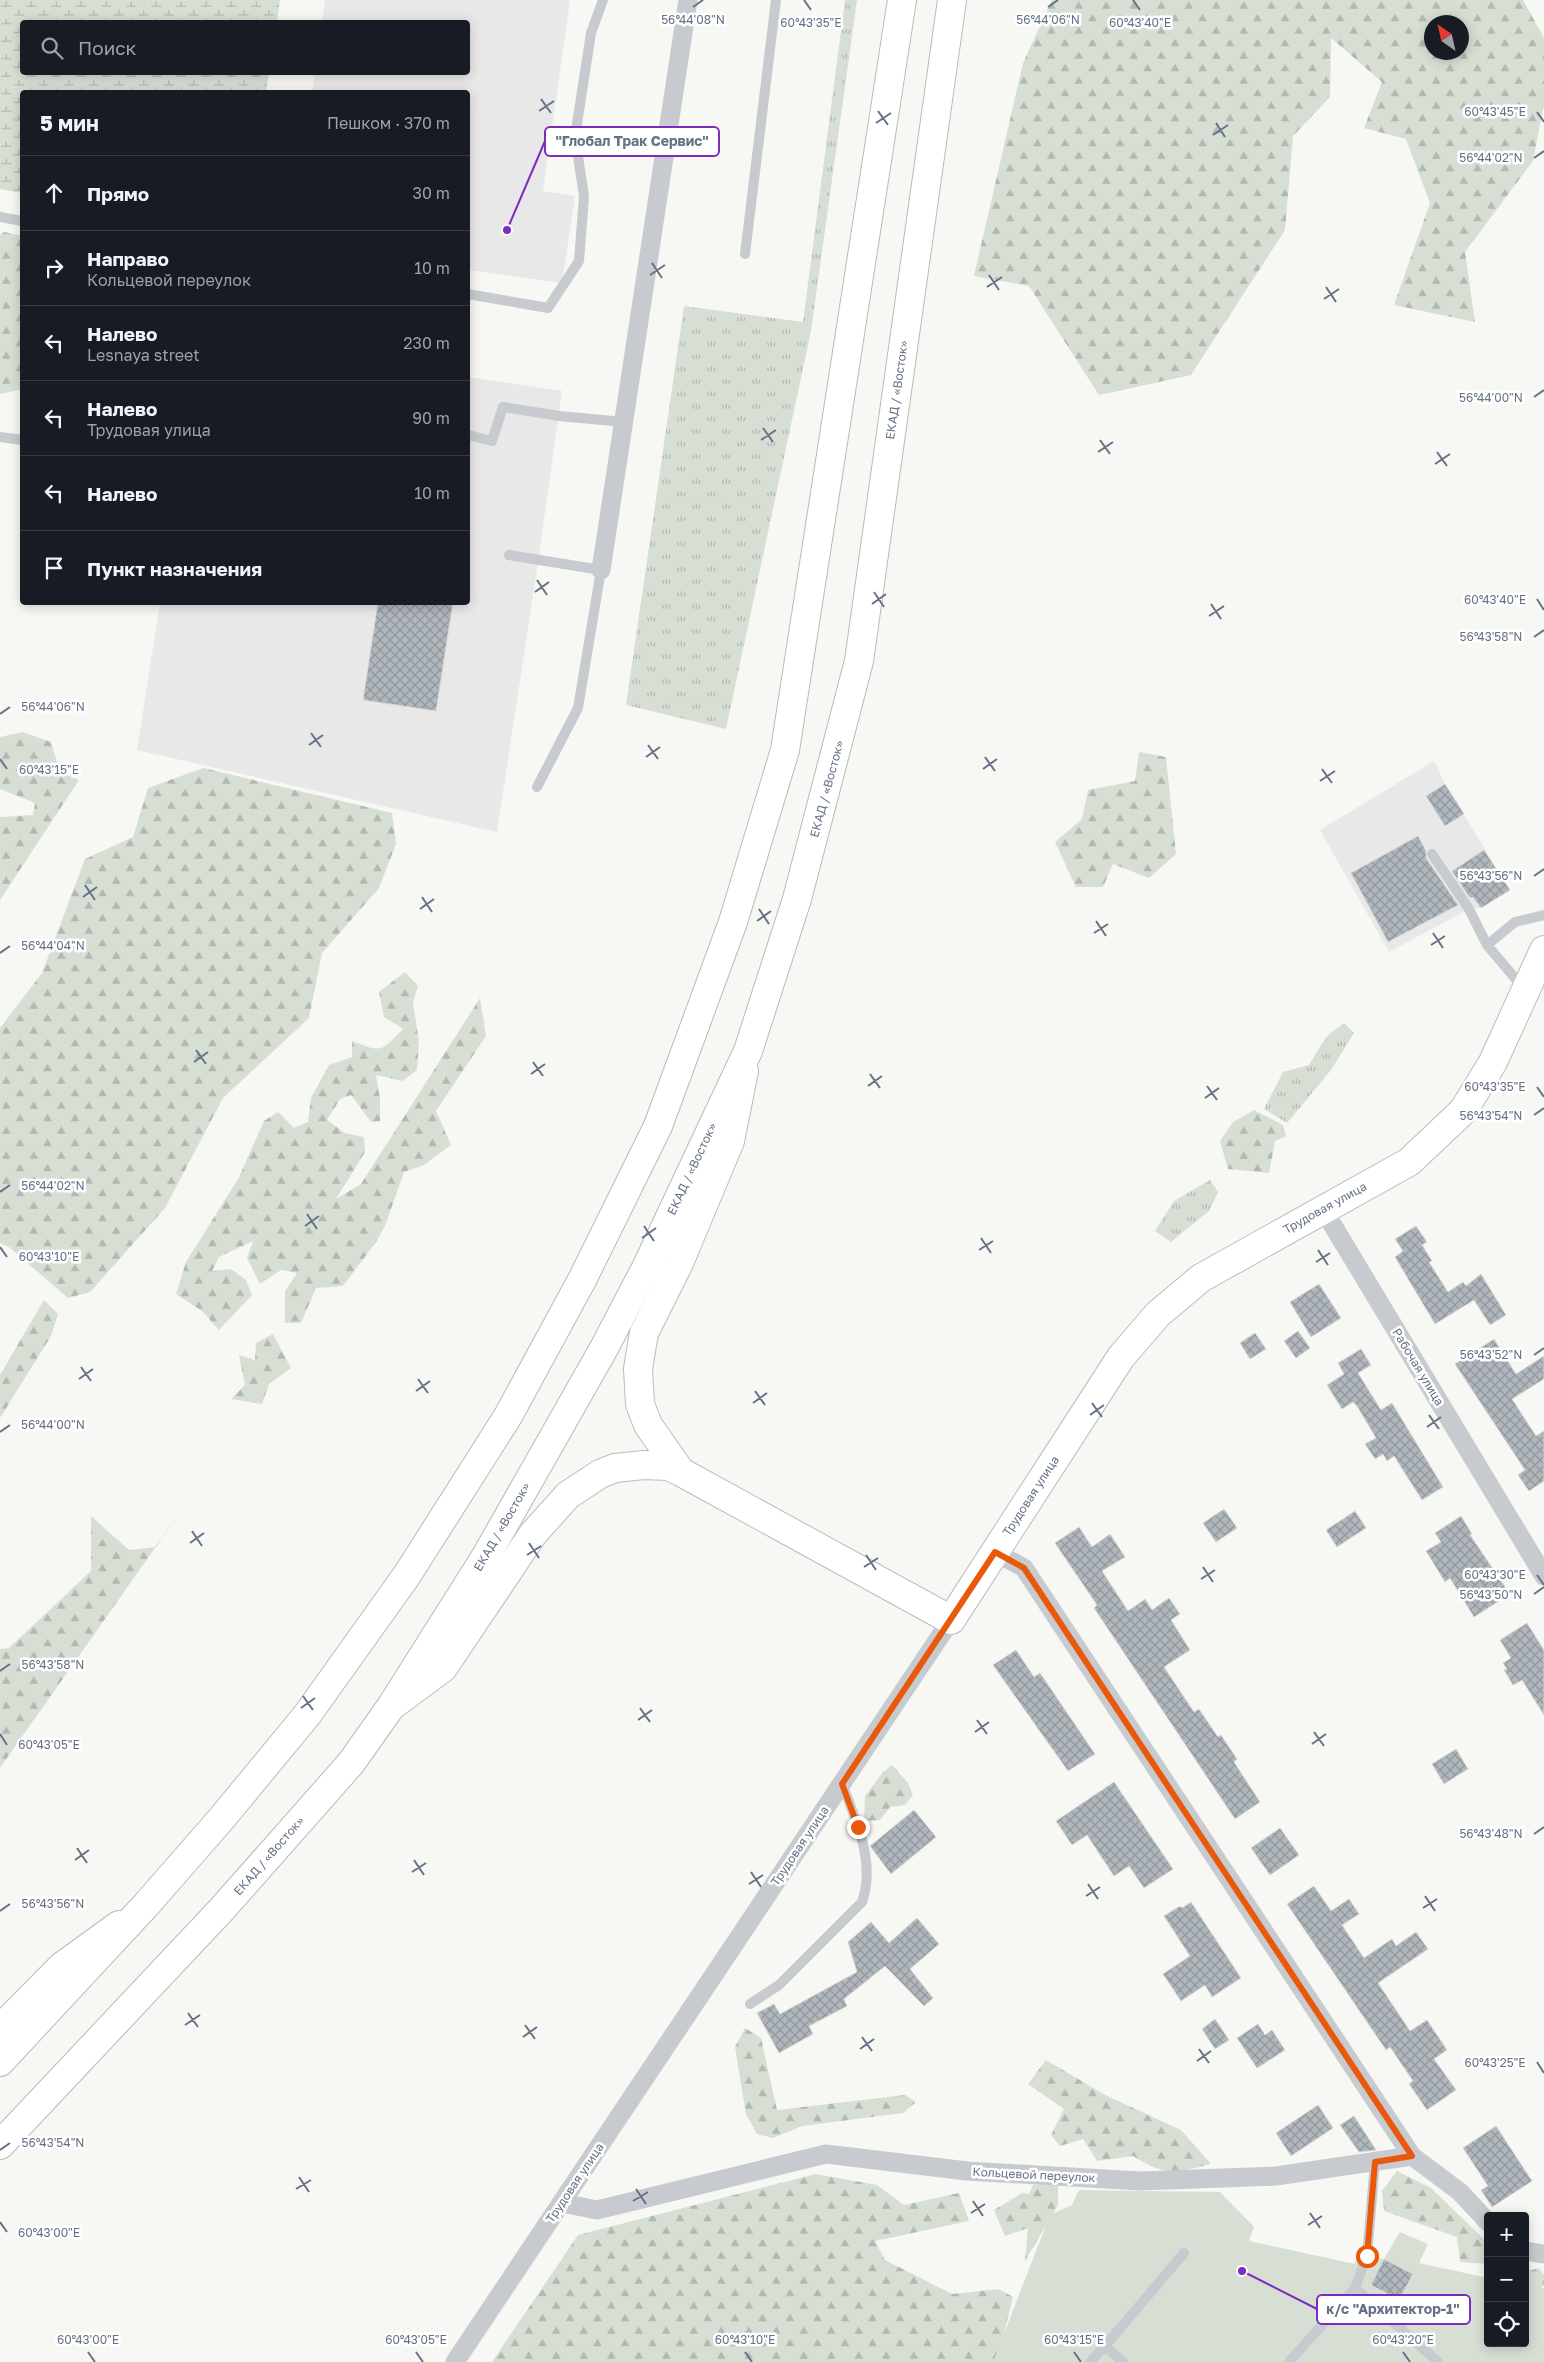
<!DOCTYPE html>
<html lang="ru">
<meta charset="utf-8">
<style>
:root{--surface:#171b24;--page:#20242c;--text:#f1f3f6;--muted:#9ea1a6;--line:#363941}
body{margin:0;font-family:"Golos Text",sans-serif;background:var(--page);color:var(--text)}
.controls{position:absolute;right:15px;bottom:15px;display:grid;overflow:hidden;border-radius:5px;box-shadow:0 2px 12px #0003}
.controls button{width:45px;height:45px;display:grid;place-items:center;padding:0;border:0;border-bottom:1px solid var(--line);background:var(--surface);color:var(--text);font:25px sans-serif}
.compass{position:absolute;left:1424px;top:15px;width:45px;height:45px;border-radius:50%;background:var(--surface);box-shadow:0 2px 12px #0003;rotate:326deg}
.stop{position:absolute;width:15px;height:15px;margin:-11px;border:4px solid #ea580c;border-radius:50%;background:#fff}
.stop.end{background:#ea580c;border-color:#fff;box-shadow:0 1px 5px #0008}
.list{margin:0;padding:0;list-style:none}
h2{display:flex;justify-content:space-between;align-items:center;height:65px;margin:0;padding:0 20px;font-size:21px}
h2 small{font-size:16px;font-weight:400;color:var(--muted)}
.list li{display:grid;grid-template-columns:32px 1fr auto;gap:15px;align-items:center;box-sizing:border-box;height:75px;padding:0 20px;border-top:1px solid var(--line)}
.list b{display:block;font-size:19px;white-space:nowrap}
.list p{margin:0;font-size:16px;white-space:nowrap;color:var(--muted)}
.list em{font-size:16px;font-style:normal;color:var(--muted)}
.icon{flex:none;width:28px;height:28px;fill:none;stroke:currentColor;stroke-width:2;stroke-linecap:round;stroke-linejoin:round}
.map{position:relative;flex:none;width:1544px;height:2362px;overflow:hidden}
.search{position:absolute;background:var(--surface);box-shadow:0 2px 12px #0003;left:20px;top:20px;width:450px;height:55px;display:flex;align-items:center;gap:12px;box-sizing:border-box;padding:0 18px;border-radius:5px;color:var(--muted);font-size:19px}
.panel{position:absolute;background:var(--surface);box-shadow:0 2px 12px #0003;left:20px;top:90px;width:450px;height:515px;border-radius:5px}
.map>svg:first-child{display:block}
.built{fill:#e7e8e7}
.grass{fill:url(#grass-tufts)}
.forest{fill:url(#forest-firs);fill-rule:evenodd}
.wetland{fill:url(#wetland-marsh)}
.garden{fill:#d7dfd5}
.building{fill:url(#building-cross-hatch);stroke:#d8d9d6}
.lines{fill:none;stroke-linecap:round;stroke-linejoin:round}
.secondary-casing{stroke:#b9bdc2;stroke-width:30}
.primary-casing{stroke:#b8bbc0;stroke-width:30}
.trunk-casing{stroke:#b7babe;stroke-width:30}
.service{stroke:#c7cace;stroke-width:10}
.minor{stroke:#c7cace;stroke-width:19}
.secondary{stroke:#fff;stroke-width:28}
.primary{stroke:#fff;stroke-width:28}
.trunk{stroke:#fff;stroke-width:28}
.route{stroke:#ea580c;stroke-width:6}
.ticks{fill:none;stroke:#657286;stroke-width:2}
.labels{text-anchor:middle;stroke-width:5;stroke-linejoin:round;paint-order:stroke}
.street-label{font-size:12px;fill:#657286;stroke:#fff}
.ticks-label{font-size:12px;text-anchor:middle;fill:#657286;stroke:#fff;stroke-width:5;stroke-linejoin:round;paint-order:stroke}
.leader{fill:none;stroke:#7b2cbf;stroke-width:2}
.callout-dot{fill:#7b2cbf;stroke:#fff;stroke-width:2}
.callout{fill:#fff;stroke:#7b2cbf;stroke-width:2}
.callout-label{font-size:14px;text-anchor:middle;font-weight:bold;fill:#657286}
</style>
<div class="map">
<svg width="1544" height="2362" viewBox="0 0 1544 2362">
<defs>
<pattern id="grass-tufts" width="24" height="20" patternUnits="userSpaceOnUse" patternTransform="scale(1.25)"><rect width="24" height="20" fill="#d7dfd5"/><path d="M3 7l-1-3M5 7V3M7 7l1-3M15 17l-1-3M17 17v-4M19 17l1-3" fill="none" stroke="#b2b9b2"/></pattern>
<pattern id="forest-firs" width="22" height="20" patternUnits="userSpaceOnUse" patternTransform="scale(1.25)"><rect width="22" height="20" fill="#d7dfd5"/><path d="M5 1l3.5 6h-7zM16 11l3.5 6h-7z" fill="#b2b9b2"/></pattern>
<pattern id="wetland-marsh" width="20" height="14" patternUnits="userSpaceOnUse" patternTransform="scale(1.25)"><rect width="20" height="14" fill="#d7dfd5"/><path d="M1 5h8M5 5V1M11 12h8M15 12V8" fill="none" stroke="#b2b9b2"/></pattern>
<pattern id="building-cross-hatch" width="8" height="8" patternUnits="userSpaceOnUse" patternTransform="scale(1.25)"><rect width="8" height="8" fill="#afb6bc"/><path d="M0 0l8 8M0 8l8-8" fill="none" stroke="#92989e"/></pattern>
</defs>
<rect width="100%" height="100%" fill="#f7f7f4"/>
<!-- built -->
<path class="built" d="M325,0H570L543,191L575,196L562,283L468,270V92H312L315,73L468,72V22H322Z
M468,377L562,391L538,562L497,832L137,750L160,603L468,602Z
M1434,761L1445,784L1510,890L1481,908L1469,909L1389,952L1320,830Z"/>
<!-- grass -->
<path class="grass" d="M845,0H857L811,331L726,729L626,705L684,306L803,322Z
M1344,1023L1354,1033L1331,1070L1287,1123L1264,1109L1283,1072L1309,1065L1326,1037Z
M1210,1180L1218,1192L1209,1211L1171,1242L1155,1231L1174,1201Z"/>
<!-- forest -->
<path class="forest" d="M1052,0H1523L1544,38V104L1533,161L1465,252L1475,322L1394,305L1430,203L1406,139L1364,128L1382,82L1331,38L1330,97L1293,136L1285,230L1191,375L1099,395L1029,286L974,276L1023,63ZM1432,22H1462V52H1432Z
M4,232L22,236V389L0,394V235Z
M23,732L51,742L60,772L79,780L0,900V817L33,815L35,803L0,789V737Z
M1139,752L1166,757L1176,854L1149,878L1113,864L1103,887H1076L1055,842L1082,819L1088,790L1135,781Z
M203,768L392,813L396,844L379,888L322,953L309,1018L223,1098L165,1208L90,1292L68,1298L9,1247L0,1243V1028L42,973L85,859L133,837L148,788Z
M405,972L418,986L413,1003L419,1042L417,1070L403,1081L376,1075L380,1098V1121L371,1122L351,1095L340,1099L327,1120L345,1133L364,1137L365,1152L336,1199L361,1184L480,998L486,1036L436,1111L451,1145L424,1165L404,1172L385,1226L376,1242L343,1286L316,1288L301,1323H285V1291L297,1273L281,1270L260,1284L247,1258L253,1241L219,1257L212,1271L231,1269L246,1280L252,1295L219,1330L202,1311L176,1294L186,1262L238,1179L264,1121L278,1112L294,1128L308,1122L311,1098L329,1065L352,1057V1041C382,1053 381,1052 403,1029L384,1017L379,992Z
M1254,1110L1283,1125L1286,1136L1275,1141L1269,1173L1228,1169L1220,1141L1233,1122Z
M44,1300L58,1314L51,1336L0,1418V1375Z
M273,1334L291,1368L269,1384L262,1404L231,1399L245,1385L239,1355L255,1360L256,1343Z
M200,1484L0,1768V1649L9,1648L91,1571V1516L129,1550L155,1547Z
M892,1765L908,1783L913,1795L905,1805L890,1807L880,1820L864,1821L865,1796L883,1772Z
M745,2028L761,2038L777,2110L905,2095L916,2102L903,2113L802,2126L773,2138L757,2134L746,2114L735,2047Z
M1046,2060L1105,2095L1181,2130L1211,2164C1174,2173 1167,2177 1133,2156L1097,2161L1083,2139L1060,2146L1051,2135L1064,2109L1028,2084Z
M1397,2171L1431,2188L1488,2243V2264L1460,2262L1457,2237L1384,2211L1382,2191Z
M816,2174L877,2185L904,2205L959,2193L969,2221L875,2241L885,2260L952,2294L999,2289L1013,2297L997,2362H492L578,2235Z
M1058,2184V2205L1025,2261L1028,2228L1005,2236L994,2210L1022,2193L1029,2194L1033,2185Z
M1539,2268L1544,2275V2286L1529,2293L1525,2288V2272Z"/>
<!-- wetland -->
<path class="wetland" d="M0,0H280L277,22H22V72L269,73L266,92H22V193L0,189Z"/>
<!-- garden -->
<path class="garden" d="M1079,2190L1220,2192L1254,2227L1249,2241L1355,2264L1358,2254L1384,2259L1400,2232L1428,2244L1419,2263L1488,2278V2343H1525V2286L1544,2288V2362H993L1050,2215L1072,2205Z"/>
<!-- building -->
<path class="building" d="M378,602H453L436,711L363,700Z
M1445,784L1464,814L1445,826L1426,796Z
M1418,836L1426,851V858L1458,905L1388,942L1351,873Z
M1484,850L1510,890L1481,908L1473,897L1470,898L1452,871Z
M1416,1226L1427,1242L1422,1245L1432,1261L1429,1262L1448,1292L1463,1282L1466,1286L1481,1274L1506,1315L1490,1325L1474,1300L1435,1324L1395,1257L1403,1251L1395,1239Z
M1319,1284L1341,1318L1311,1337L1290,1302Z
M1298,1331L1310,1348L1296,1358L1284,1341Z
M1255,1333L1266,1349L1250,1359L1240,1343Z
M1494,1339L1516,1374L1544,1356V1379L1512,1399L1536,1436L1544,1431V1481L1529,1491L1518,1475L1525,1470L1455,1364Z
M1361,1349L1371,1365L1358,1373L1381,1410L1392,1403L1443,1487L1422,1500L1394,1456L1387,1461L1383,1454L1375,1459L1365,1444L1376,1438L1357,1406L1353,1402L1342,1409L1327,1385L1344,1374L1338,1363Z
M1224,1509L1237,1528L1216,1542L1203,1523Z
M1355,1511L1366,1528L1337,1547L1326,1530Z
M1461,1516L1472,1534L1470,1535L1510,1594L1474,1617L1450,1578L1445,1582L1426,1551L1441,1542L1435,1533Z
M1079,1527L1092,1547L1110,1534L1125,1557L1102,1571L1128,1611L1145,1599L1152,1610L1169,1598L1180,1614L1171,1620L1190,1650L1164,1667L1194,1712L1199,1709L1218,1737L1221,1735L1237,1759L1234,1762L1260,1802L1235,1819L1094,1608L1097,1605L1055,1543Z
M1527,1623L1544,1650V1715L1522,1680L1513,1685L1504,1670L1507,1669L1503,1663L1511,1658L1500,1640Z
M1016,1650L1034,1677L1040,1673L1095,1754L1068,1771L993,1665Z
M1456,1749L1468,1769L1444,1784L1432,1764Z
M1114,1782L1173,1869L1144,1888L1129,1866L1114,1876L1087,1835L1072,1845L1056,1821Z
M914,1810L936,1837L891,1874L870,1846Z
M1280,1828L1299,1855L1270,1875L1251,1848Z
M1314,1886L1331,1911L1349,1899L1359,1914L1342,1925L1364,1958L1392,1939L1396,1946L1416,1932L1428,1949L1378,1983L1410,2031L1427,2020L1447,2050L1434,2059L1456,2090L1427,2110L1409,2084L1413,2081L1390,2047L1386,2050L1287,1904Z
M1191,1902L1241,1978L1212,1997L1205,1985L1181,2001L1163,1974L1190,1956L1164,1916L1180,1906L1182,1908Z
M917,1918L939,1944L910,1969L933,1998L924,2006L885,1966L844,1999L847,2006L809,2026L813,2034L779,2053L757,2013L774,2004L780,2014L857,1972L848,1942L871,1922L889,1943Z
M1215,2019L1229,2040L1215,2049L1202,2029Z
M1258,2024L1265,2035L1272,2030L1285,2050L1257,2068L1237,2038Z
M1318,2105L1333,2128L1291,2156L1276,2133Z
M1354,2116L1376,2150L1359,2152L1340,2125Z
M1496,2126L1532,2181L1492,2207L1481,2190L1488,2186L1463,2148Z
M1384,2259L1413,2274L1399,2300L1371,2285Z"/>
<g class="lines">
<defs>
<path id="secondary" d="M681,1472L648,1425L640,1404L638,1369L644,1333L679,1263L730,1141L744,1071
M393,1705L443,1668L533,1534L568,1495L600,1474L615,1468L644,1465L668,1466L681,1472L951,1620L1121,1357L1158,1314L1201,1278L1409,1162L1463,1111L1493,1062L1544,950"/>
<path id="primary" d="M0,2029L61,1967L119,1925"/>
<path id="trunk" d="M0,2062L146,1905L222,1818L307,1715L407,1575L508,1416L583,1278L658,1126L733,922L785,750L902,0
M0,2145L222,1909L351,1763L392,1705L486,1556L603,1350L647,1266L748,1051L797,899L859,661L952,0"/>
</defs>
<!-- secondary casing -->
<use href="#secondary" class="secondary-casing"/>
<!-- primary casing -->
<use href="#primary" class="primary-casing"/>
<!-- trunk casing -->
<use href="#trunk" class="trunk-casing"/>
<!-- service -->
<path class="service" d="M0,217L22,221
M745,254L776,0
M468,294L548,308L579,261L584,196L575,137L591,33L603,0
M468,435L492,441L503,407L559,416L624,422
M0,437L22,440
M509,555L601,570L578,708L537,787
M1432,854L1469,909L1487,945
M1525,990L1487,945L1515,922L1544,915
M750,2004L779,1985L862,1902C876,1863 856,1820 842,1784
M1355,2288L1367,2256L1375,2162
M1105,2346L1184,2253
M1090,2362L1105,2346L1123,2362
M1289,2362L1355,2288L1438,2362"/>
<!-- minor -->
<path class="minor" d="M601,570L688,0
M1323,1209L1544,1576
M995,1552L1024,1568L1412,2156
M562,2203L597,2210L826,2154L967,2171L1140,2181L1276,2176L1412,2156L1460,2192L1488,2222
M1525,2251L1544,2254
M455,2362L951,1620"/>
<!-- secondary -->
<use href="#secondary" class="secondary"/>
<!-- primary -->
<use href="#primary" class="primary"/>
<!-- trunk -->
<use href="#trunk" class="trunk"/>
</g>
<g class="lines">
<!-- route -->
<path class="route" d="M858,1827L842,1784L995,1552L1024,1568L1412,2156L1375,2162L1367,2256"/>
</g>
<!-- ticks -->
<path class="ticks" d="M804,0L811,10M1133,0L1140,10M693,7L703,0M1048,7L1058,0M541,99L551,113M539,111L554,101M878,111L888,125M1537,112L1544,122M876,123L891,113M1216,123L1225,137M1213,135L1228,125M1534,158L1544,151M652,263L662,278M650,275L665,265M989,275L999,290M987,287L1002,277M1326,287L1336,302M1324,299L1339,289M1534,397L1544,390M763,428L773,442M761,440L776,430M1100,440L1110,454M1098,452L1113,442M1437,452L1447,466M1435,464L1450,454M537,580L547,595M535,592L549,582M874,592L884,607M1537,599L1544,610M872,604L886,594M1211,604L1221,619M1209,616L1224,606M1534,637L1544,630M0,714L10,707M311,733L321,747M309,745L323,735M648,745L658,759M646,757L660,747M985,757L995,771M0,759L7,769M983,769L997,759M1322,769L1332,783M1320,781L1335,771M1534,876L1544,869M85,885L95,900M83,897L97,887M422,897L432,912M420,909L434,899M759,909L769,924M757,921L771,911M1096,921L1106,936M1094,933L1108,924M1433,933L1443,948M1431,945L1445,936M0,953L10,946M196,1050L206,1064M194,1062L208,1052M533,1062L543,1076M531,1074L545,1064M870,1074L880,1088M868,1086L882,1076M1207,1086L1217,1100M1537,1087L1544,1097M1205,1098L1219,1088M1534,1115L1544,1108M0,1192L10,1185M307,1214L317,1229M305,1226L319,1216M644,1226L654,1241M642,1238L656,1228M981,1238L991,1253M0,1247L7,1257M979,1250L993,1241M1318,1250L1328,1265M1316,1262L1330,1253M1534,1355L1544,1348M81,1367L91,1381M79,1379L93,1369M418,1379L428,1393M416,1391L430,1381M755,1391L765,1405M753,1403L767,1393M1092,1403L1102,1417M1090,1415L1104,1405M1429,1415L1439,1429M1427,1427L1441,1417M0,1432L10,1425M192,1531L202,1546M190,1543L204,1533M529,1543L539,1558M527,1555L541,1546M866,1555L876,1570M864,1567L878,1558M1203,1567L1213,1582M1537,1575L1544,1585M1201,1579L1215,1570M1534,1594L1544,1587M0,1671L10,1664M303,1696L313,1710M301,1708L315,1698M640,1708L650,1722M638,1720L652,1710M977,1720L987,1734M975,1732L989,1722M1314,1732L1324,1746M0,1734L7,1745M1312,1744L1326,1734M1534,1834L1544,1827M77,1848L87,1863M75,1860L89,1850M414,1860L424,1875M412,1872L426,1863M751,1872L761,1887M749,1884L763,1875M1088,1884L1098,1899M1086,1896L1100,1887M1425,1896L1435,1911M1423,1908L1437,1899M0,1911L10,1904M188,2013L198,2027M185,2025L200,2015M525,2025L535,2039M523,2037L537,2027M862,2037L872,2051M860,2049L874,2039M1199,2049L1209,2063M1197,2061L1211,2051M1537,2062L1544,2073M0,2150L10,2143M299,2177L309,2192M296,2189L311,2180M636,2189L646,2204M633,2201L648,2192M973,2201L983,2216M971,2213L985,2204M1310,2213L1320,2228M0,2222L7,2232M1308,2225L1322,2216M88,2352L95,2362M416,2352L423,2362M745,2352L752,2362M1074,2352L1081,2362M1403,2352L1410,2362"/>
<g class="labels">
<!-- street labels -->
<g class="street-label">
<text transform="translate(897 390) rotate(-82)" y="4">ЕКАД / «Восток»</text>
<text transform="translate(827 789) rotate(-75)" y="4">ЕКАД / «Восток»</text>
<text transform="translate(692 1169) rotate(-65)" y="4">ЕКАД / «Восток»</text>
<text transform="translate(1325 1208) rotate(-29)" y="4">Трудовая улица</text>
<text transform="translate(1418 1367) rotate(59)" y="4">Рабочая улица</text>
<text transform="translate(1031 1496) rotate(-57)" y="4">Трудовая улица</text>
<text transform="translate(502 1527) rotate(-60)" y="4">ЕКАД / «Восток»</text>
<text transform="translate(800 1846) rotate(-56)" y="4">Трудовая улица</text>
<text transform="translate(269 1856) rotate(-49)" y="4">ЕКАД / «Восток»</text>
<text transform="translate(1034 2175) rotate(3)" y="4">Кольцевой переулок</text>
<text transform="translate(575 2183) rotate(-56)" y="4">Трудовая улица</text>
</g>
</g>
<g class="ticks-label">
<text x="693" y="24">56°44'08"N</text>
<text x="1048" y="24">56°44'06"N</text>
<text x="811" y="27">60°43'35"E</text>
<text x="1140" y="27">60°43'40"E</text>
<text x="1495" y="116">60°43'45"E</text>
<text x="1491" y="162">56°44'02"N</text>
<text x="1491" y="402">56°44'00"N</text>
<text x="1495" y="604">60°43'40"E</text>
<text x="1491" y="641">56°43'58"N</text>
<text x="53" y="711">56°44'06"N</text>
<text x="49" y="774">60°43'15"E</text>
<text x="1491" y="880">56°43'56"N</text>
<text x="53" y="950">56°44'04"N</text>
<text x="1495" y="1091">60°43'35"E</text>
<text x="1491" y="1120">56°43'54"N</text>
<text x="53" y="1190">56°44'02"N</text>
<text x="49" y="1261">60°43'10"E</text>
<text x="1491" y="1359">56°43'52"N</text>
<text x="53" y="1429">56°44'00"N</text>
<text x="1495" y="1579">60°43'30"E</text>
<text x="1491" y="1599">56°43'50"N</text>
<text x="53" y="1669">56°43'58"N</text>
<text x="49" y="1749">60°43'05"E</text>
<text x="1491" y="1838">56°43'48"N</text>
<text x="53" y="1908">56°43'56"N</text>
<text x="1495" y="2067">60°43'25"E</text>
<text x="53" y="2147">56°43'54"N</text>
<text x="49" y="2237">60°43'00"E</text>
<text x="88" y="2344">60°43'00"E</text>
<text x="416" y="2344">60°43'05"E</text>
<text x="745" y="2344">60°43'10"E</text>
<text x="1074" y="2344">60°43'15"E</text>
<text x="1403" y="2344">60°43'20"E</text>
</g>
<!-- callouts -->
<path class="leader" d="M507 230L545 141M1242 2271L1317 2309"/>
<g class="callout-dot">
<circle cx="507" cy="230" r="5"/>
<circle cx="1242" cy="2271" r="5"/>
</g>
<g class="callout">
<rect x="545" y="127" width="174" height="29" rx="5"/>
<rect x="1317" y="2295" width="153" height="29" rx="5"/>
</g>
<g class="callout-label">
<text x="632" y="146">"Глобал Трак Сервис"</text>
<text x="1393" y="2314">к/с "Архитектор-1"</text>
</g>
</svg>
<div class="controls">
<button>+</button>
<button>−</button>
<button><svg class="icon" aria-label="locate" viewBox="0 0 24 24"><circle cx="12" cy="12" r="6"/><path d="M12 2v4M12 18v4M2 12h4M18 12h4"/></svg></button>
</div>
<svg class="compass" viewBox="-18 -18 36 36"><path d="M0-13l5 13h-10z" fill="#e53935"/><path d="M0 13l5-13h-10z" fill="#9ea1a6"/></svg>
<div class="stop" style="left:1367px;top:2256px"></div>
<div class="stop end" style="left:858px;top:1827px"></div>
<div class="search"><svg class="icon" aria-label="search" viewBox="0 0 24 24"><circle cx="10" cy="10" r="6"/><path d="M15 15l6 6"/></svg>Поиск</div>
<section class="panel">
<h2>5 мин<small>Пешком · 370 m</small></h2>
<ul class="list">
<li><svg class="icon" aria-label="ahead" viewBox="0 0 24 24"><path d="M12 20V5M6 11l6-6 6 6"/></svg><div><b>Прямо</b></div><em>30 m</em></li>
<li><svg class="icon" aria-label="right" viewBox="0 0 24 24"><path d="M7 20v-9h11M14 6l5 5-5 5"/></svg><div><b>Направо</b><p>Кольцевой переулок</p></div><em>10 m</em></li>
<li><svg class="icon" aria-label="left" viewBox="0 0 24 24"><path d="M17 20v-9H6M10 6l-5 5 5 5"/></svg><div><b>Налево</b><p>Lesnaya street</p></div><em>230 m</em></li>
<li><svg class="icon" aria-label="left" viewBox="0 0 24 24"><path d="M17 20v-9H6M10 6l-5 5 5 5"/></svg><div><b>Налево</b><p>Трудовая улица</p></div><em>90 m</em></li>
<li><svg class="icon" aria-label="left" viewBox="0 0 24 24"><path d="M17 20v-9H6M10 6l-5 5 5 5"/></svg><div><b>Налево</b></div><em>10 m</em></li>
<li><svg class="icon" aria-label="arrive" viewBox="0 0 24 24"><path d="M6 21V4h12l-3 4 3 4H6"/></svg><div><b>Пункт назначения</b></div></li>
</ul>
</section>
</div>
